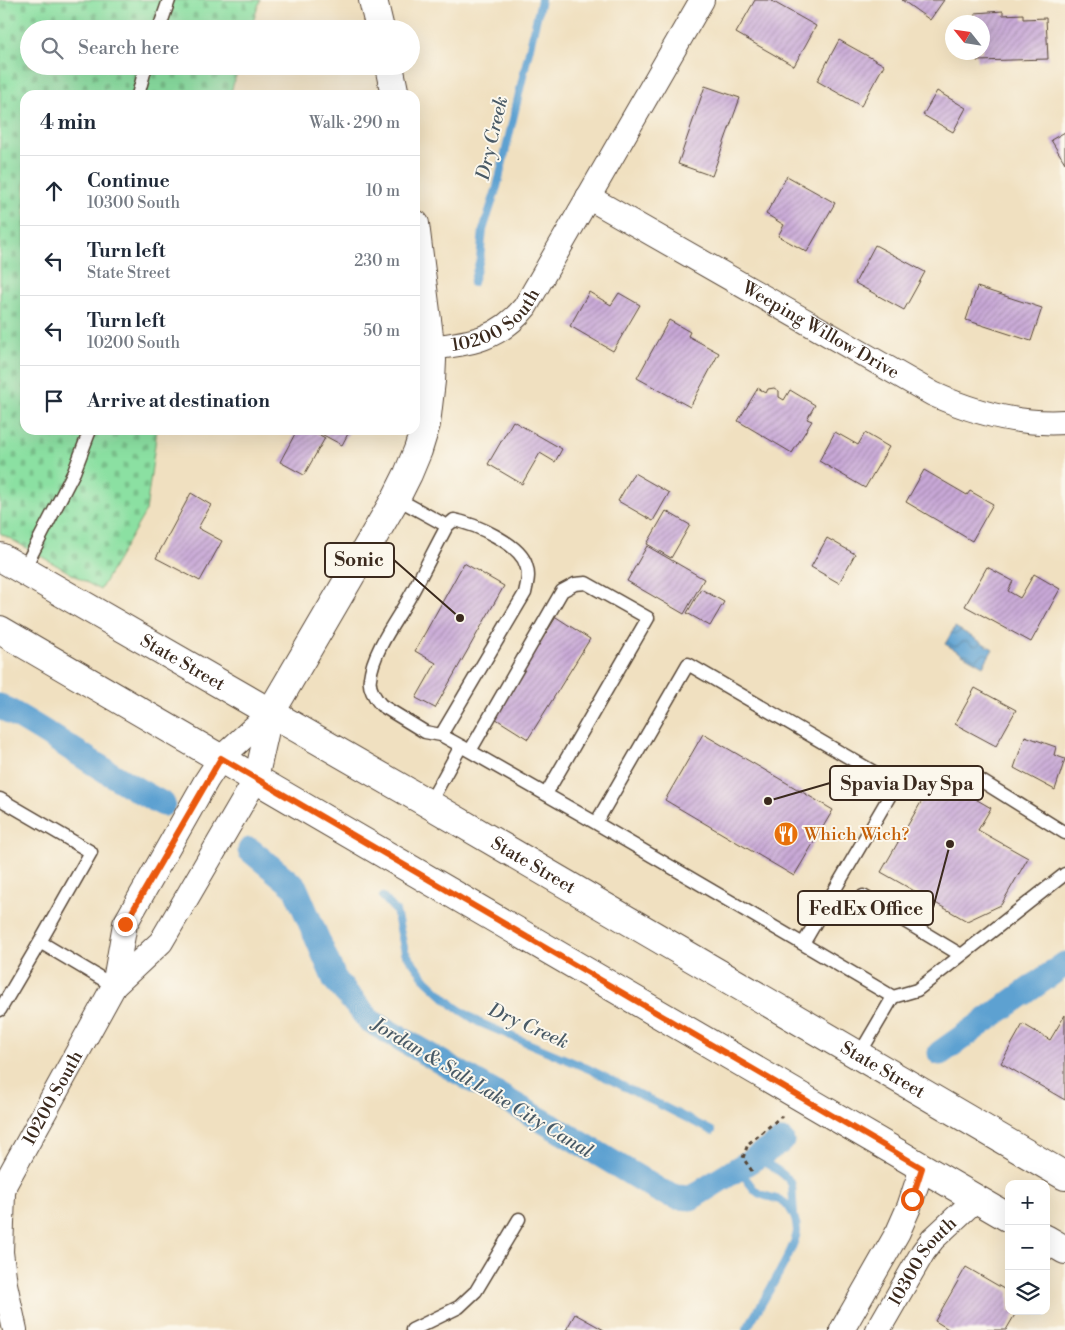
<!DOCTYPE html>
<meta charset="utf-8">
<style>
:root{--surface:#fff;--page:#f6f6f7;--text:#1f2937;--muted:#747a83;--line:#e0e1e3}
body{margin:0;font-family:"Libre Bodoni",serif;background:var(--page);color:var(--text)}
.controls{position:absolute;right:15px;bottom:15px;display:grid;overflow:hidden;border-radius:10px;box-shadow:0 5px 20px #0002}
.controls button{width:45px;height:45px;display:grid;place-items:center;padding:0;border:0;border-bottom:1px solid var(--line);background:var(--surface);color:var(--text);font:25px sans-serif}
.compass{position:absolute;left:945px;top:15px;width:45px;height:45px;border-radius:50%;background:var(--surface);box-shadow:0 5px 20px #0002;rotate:300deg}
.stop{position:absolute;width:15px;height:15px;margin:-11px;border:4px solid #ea580c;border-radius:50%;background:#fff}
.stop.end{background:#ea580c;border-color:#fff;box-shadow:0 1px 5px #0008}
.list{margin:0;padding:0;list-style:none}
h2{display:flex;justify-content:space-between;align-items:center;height:65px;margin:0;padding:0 20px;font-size:21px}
h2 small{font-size:16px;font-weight:400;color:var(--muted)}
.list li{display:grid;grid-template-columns:32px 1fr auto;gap:15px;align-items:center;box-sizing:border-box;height:70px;padding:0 20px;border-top:1px solid var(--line)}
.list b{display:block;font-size:19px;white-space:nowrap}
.list p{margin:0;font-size:16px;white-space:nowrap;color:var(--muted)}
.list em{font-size:16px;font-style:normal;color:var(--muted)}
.icon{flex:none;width:28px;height:28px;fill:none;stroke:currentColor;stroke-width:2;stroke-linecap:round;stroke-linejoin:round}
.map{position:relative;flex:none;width:1065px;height:1330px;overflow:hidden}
.search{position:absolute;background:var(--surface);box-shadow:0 5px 20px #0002;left:20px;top:20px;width:400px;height:55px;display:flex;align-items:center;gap:12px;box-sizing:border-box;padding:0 18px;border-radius:28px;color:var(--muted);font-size:19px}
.panel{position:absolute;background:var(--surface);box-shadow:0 5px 20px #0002;left:20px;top:90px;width:400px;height:345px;border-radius:15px}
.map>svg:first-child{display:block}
.cemetery{fill:url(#cemetery-stones);stroke:#638560}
.water{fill:url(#water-waves);stroke:#4c6678}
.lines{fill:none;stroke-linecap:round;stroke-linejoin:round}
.stream{stroke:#5da1d1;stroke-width:8}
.canal{stroke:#5da1d1;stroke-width:25}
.building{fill:url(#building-hatch)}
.service-casing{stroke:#564536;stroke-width:15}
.minor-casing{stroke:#564536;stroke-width:26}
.tertiary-casing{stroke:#564536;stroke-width:30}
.primary-casing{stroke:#564536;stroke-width:30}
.path{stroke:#564536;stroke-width:3;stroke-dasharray:4 4;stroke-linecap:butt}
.service{stroke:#fff;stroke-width:12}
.minor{stroke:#fff;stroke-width:24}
.tertiary{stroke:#fff;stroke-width:28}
.primary{stroke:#fff;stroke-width:28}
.route{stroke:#ea580c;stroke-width:6}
.labels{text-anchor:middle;stroke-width:4;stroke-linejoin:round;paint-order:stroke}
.street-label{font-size:18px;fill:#3b2a1e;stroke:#fbf7ec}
.food-label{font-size:18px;fill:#c56008;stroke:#fbf7ec;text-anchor:start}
.water-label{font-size:19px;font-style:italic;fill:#495a66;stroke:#fbf7ec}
.leader{fill:none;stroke:#3b2a1e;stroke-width:2}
.callout-dot{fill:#3b2a1e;stroke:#fbf7ec;stroke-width:2}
.callout{fill:#fbf7ec;stroke:#3b2a1e;stroke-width:2}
.callout-label{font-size:19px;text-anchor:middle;font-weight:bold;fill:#3b2a1e}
</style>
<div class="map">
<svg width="1065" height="1330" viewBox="0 0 1065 1330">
<defs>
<pattern id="cemetery-stones" width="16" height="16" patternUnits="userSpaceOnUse" patternTransform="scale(1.25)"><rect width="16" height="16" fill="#8be0a2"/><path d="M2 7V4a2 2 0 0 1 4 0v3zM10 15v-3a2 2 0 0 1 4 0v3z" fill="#79c08b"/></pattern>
<pattern id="water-waves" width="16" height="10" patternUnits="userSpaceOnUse" patternTransform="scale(1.25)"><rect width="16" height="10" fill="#5da1d1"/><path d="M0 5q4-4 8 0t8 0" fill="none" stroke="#4e83a9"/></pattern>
<pattern id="building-hatch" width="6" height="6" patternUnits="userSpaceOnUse" patternTransform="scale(1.25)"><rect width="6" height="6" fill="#c8a8d7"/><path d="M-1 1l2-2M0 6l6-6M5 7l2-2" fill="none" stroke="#a489ae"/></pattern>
</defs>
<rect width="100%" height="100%" fill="#fbf7ec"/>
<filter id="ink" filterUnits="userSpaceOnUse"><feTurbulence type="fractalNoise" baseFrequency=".02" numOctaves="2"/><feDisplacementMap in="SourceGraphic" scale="10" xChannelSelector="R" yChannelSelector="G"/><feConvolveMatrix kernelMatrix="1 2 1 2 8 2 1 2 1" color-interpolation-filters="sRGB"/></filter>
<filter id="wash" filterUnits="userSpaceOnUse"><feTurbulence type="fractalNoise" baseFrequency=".0096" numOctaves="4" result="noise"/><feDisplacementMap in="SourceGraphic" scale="20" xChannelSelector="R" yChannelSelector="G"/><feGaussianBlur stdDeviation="1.12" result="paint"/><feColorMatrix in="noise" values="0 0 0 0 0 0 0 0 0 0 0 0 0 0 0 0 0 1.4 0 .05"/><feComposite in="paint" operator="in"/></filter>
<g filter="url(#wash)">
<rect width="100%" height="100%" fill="#f0e0c0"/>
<!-- cemetery -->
<path class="cemetery" d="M0,0H260L251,29H29V66H239L230,95H25V430H157L146,511L100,590L0,533Z"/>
<!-- water -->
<path class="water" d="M955,627L993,649L983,666L945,644Z"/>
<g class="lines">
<!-- stream -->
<path class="stream" d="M473,283L480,259L483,230L497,187L541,0
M0,706C56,736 107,775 163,804
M383,897L396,911L405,952L426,980L454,1006L478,1022L589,1069L712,1131
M756,1158C768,1165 785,1172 792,1185L794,1215
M746,1330C757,1311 796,1249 797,1231C797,1221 793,1213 788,1206C782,1198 769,1198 760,1194C754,1191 751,1185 747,1180"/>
<!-- canal -->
<path class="canal" d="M0,706C56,736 107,775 163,804
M250,850L295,887L335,980L370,1021L569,1136L660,1191L676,1197L691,1198L782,1141
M940,1053L1065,964"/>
</g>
<g id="blocks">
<!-- building -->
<path class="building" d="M755,0H770L816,26L794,66L736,33Z
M902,0H944L930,20Z
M1003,11V15L1023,14V19L1046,18L1048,59L977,61L976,52H982V22H975V13Z
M839,40L884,65L861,106L817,81Z
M705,86L740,98L712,176L678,164Z
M937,91L966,108L953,132L923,115Z
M1065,132V163L1051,140Z
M787,176L835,203L807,252L778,236L784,225L766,214Z
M875,245L925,272L904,310L855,283Z
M977,287L1042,308L1031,341L966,320Z
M589,292L611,305L619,293L640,305L613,351L570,326Z
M669,320L690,332L688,336L719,353L690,407L637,378Z
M758,388L766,393L768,389L774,388L779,391V397L784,400L790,390L815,405L807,419L812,421L792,453L738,421Z
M513,421L562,449L555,462L540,453L522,484L488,464Z
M297,430H311L325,438L304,475L280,462Z
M314,430H350L342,445Z
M835,432L858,445L865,433L889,447L865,488L819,461Z
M924,470L967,495L970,491L993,504L972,541L906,502Z
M634,473L669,493L653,521L618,501Z
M191,493L211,505L198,528L222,541L200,581L156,558Z
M666,511L690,525L671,558L647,544Z
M827,538L855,554L839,583L811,567Z
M647,546L704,579L684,614L627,581Z
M464,563L504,586L435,708L416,698L436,663L415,651Z
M987,567L1013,581L1008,591L1020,598L1034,574L1060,589L1031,642L965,606Z
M701,589L724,602L710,626L687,613Z
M556,617L590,639L528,739L493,717Z
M975,688L1016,710L996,746L955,724Z
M703,734L833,810L794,876L665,800Z
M1025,736L1056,747L1054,755L1065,759L1055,790L1014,768Z
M936,776L991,808L978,830L1028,858L1001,905L967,921L881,872Z
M1065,1015V1100L1001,1063L1023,1024L1050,1040Z
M966,1267L1009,1292V1311H1017L1006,1330H950L935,1321Z
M575,1314L604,1330H566Z"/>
</g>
</g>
<g filter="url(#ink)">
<use href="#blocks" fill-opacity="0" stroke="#564536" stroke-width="1"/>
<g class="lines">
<defs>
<path id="service" d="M159,29L169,0
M138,95L146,66
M396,498L447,526
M23,571L74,472L90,430
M441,735L425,732L381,705C375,698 368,688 370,678C373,651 396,621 409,598C422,575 434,550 447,526L454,520C475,524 520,544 526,565C530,575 527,583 525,593L441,735L461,746
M470,751L562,591L575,584L586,583L648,618L546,794
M972,775L1065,833
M0,799L91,852L40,942L114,986
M429,804L461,746L596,823
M863,896L961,955
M803,944L896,785L688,664L596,823L803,944L893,997L859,1055
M893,997L917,990L1065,874
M0,1010L40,942
M412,1330L459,1307L476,1291L519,1219"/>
<g id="minor">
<path id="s1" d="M588,197L933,394C975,413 1018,425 1065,422"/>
<path id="s2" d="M430,348C470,343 498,340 525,307L702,0"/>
<path d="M114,986L125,924L206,781L221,758L271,712"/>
<path id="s3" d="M15,1330L5,1284L1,1252L3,1193L5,1184L114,986L161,942L256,779L271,712"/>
<path d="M842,1330L898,1232L909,1207L922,1168"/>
<path id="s4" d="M878,1330L923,1252L933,1239L976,1199"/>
</g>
<path id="tertiary" d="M373,0L380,29
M389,66L395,95
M271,712L396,498L408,474L418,450L426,424L431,381L432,360L415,224"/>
<g id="primary">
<path id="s5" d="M0,557L429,804L1065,1176"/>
<path d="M0,630L1009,1218"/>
<path d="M1046,1239L1065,1250"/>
</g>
</defs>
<!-- service casing -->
<use href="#service" class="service-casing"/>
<!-- minor casing -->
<use href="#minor" class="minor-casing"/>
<!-- tertiary casing -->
<use href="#tertiary" class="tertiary-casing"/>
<!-- primary casing -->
<use href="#primary" class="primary-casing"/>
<!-- path -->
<path class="path" d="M752,1171L743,1158L748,1144L782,1116"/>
<!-- service -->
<use href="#service" class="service"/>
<!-- minor -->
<use href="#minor" class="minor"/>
<!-- tertiary -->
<use href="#tertiary" class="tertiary"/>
<!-- primary -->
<use href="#primary" class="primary"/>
</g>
</g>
<g class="lines" filter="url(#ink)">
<!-- route -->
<path class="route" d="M125,924L221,758L922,1168L912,1199"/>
</g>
<!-- icons -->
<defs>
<symbol id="restaurant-disc" viewBox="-11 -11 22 22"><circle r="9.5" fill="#e8710a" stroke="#fbf7ec"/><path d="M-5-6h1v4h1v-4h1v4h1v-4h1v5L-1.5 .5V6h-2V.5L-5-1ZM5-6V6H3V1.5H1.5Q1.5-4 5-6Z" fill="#fff"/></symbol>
</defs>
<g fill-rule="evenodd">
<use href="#restaurant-disc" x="772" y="820" width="28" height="28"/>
</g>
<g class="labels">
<!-- street labels -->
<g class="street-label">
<text dy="6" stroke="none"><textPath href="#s2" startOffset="74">10200 South</textPath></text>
<text dy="6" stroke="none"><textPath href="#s1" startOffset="268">Weeping Willow Drive</textPath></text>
<text dy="6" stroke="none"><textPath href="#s5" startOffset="211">State Street</textPath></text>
<text dy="6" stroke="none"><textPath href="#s5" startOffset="616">State Street</textPath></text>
<text dy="6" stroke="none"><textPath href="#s5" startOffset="1021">State Street</textPath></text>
<text dy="6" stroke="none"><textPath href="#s3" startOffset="246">10200 South</textPath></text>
<text dy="6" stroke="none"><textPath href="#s4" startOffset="82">10300 South</textPath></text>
</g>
<!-- food labels -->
<g class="food-label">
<text x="804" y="840">Which Wich?</text>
</g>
<!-- water labels -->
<g class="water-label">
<text transform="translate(491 138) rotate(-77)" y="7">Dry Creek</text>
<text transform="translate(529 1025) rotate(24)" y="7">Dry Creek</text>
<text transform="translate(483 1087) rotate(31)" y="7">Jordan &amp; Salt Lake City Canal</text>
</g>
</g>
<!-- callouts -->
<path class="leader" d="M460 618L394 560M768 801L830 783M950 844L933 908"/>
<g class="callout-dot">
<circle cx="460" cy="618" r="5"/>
<circle cx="768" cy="801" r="5"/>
<circle cx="950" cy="844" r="5"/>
</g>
<g class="callout">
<rect x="325" y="543" width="69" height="34" rx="5"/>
<rect x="830" y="766" width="153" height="34" rx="5"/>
<rect x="798" y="891" width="135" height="34" rx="5"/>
</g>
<g class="callout-label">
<text x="359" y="566">Sonic</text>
<text x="907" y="790">Spavia Day Spa</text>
<text x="866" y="915">FedEx Office</text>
</g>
</svg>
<div class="controls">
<button>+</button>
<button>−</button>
<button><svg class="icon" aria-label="layers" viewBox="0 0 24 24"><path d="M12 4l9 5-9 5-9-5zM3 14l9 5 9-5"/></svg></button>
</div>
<svg class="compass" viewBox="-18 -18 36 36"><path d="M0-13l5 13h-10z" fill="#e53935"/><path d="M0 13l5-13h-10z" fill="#747a83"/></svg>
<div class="stop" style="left:912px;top:1199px"></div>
<div class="stop end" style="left:125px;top:924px"></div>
<div class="search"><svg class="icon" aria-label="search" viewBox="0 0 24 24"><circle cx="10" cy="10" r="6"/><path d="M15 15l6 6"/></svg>Search here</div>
<section class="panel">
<h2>4 min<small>Walk · 290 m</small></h2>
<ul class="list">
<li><svg class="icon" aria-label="ahead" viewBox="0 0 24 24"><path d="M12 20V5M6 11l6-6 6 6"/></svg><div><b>Continue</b><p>10300 South</p></div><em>10 m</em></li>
<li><svg class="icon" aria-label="left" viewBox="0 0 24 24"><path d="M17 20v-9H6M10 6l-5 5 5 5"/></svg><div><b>Turn left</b><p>State Street</p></div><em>230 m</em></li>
<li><svg class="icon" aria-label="left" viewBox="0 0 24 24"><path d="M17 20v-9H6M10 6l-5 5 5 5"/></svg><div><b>Turn left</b><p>10200 South</p></div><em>50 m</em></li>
<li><svg class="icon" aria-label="arrive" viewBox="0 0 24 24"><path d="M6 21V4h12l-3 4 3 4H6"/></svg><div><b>Arrive at destination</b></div></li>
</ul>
</section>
</div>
